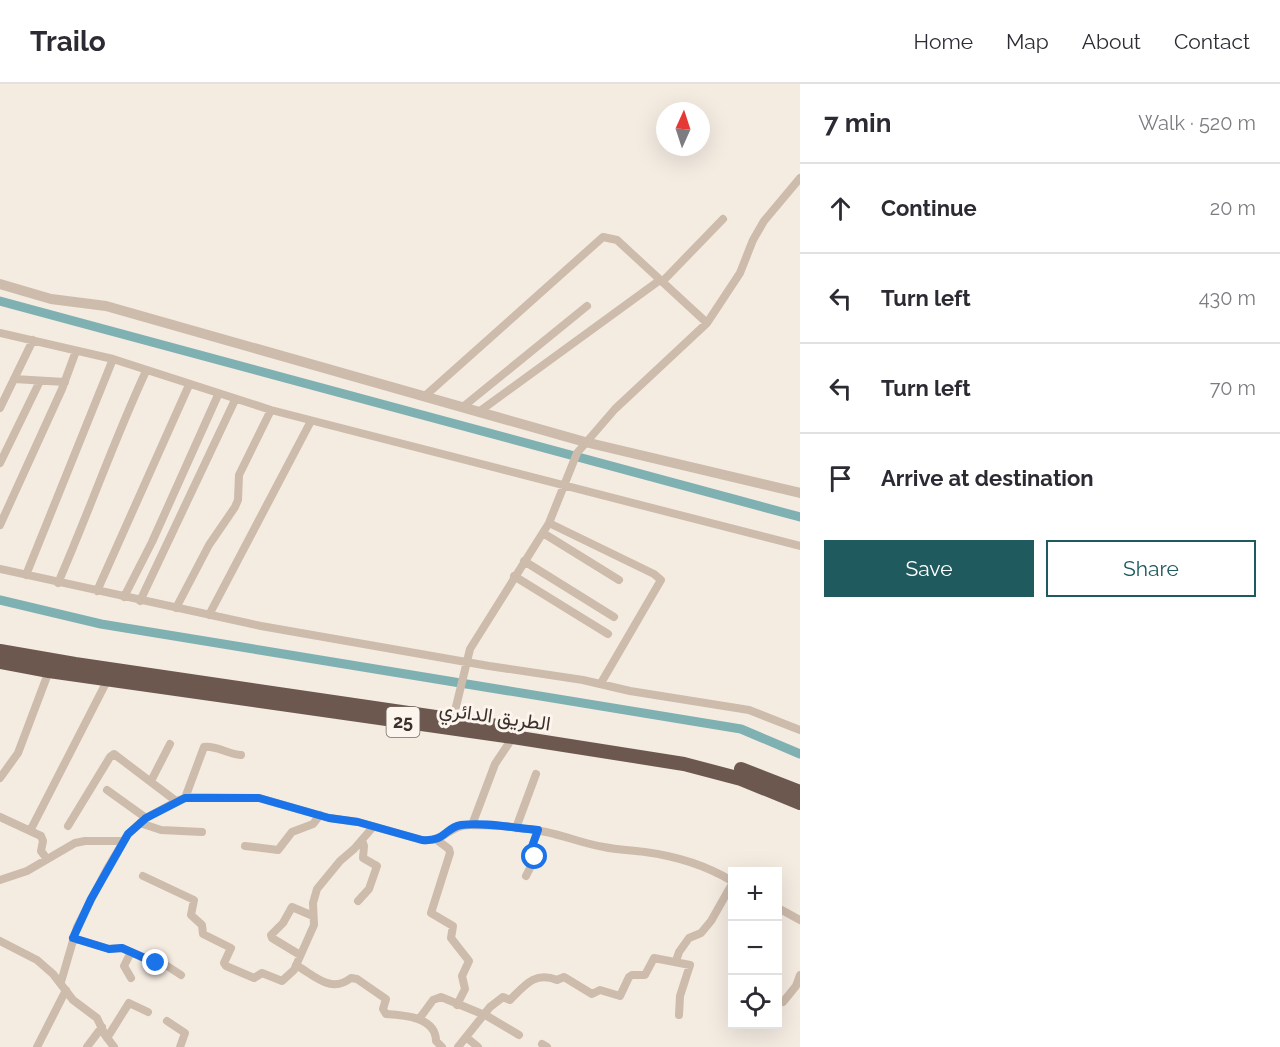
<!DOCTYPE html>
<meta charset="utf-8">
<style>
:root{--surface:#fff;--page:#f2f2f3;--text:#2b2b33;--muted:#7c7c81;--line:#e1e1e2;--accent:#1f5a5e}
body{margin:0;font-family:Raleway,Vazirmatn,sans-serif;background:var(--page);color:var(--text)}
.controls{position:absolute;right:18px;bottom:18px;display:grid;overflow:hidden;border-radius:0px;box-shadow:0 6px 24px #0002}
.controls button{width:54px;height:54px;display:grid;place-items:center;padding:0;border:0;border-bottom:2px solid var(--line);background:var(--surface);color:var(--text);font:30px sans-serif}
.compass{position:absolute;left:656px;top:18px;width:54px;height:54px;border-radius:50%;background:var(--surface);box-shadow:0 6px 24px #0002;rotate:3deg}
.stop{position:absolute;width:18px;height:18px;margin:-14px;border:4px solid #1a73e8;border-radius:50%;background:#fff}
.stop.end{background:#1a73e8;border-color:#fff;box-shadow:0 2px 6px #0008}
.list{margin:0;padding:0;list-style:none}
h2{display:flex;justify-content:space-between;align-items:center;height:78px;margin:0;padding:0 24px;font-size:26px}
h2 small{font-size:20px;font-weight:400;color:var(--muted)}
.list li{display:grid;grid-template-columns:39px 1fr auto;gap:18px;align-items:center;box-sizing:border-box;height:90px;padding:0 24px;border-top:2px solid var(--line)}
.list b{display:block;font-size:22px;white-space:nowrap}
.list em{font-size:20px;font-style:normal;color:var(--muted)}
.actions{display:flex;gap:12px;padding:18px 24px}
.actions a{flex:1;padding:14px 0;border:2px solid var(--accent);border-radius:0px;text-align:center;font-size:21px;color:var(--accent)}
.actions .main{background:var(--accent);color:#fff}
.icon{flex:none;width:33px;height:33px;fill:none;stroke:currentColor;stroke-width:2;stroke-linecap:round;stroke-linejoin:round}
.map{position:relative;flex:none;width:800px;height:963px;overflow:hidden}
header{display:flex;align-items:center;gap:36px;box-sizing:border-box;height:84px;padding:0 30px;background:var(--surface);border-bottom:2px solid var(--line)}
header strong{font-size:28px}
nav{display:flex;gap:33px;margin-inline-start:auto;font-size:21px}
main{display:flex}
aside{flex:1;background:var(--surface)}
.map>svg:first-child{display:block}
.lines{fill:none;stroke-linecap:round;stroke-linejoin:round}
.canal{stroke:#7fb0b2;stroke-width:9}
.minor{stroke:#cdbbac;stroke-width:8}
.tertiary{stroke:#cdbbac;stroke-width:10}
.trunk{stroke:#6c584f;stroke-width:14}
.route{stroke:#1a73e8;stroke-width:8}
.labels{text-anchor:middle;stroke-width:6;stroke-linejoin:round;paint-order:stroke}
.shield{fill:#fbf5ee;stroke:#756b66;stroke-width:1.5}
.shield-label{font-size:18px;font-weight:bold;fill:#3b302b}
.street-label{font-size:20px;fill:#3b302b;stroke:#fbf5ee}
</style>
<header>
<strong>Trailo</strong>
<nav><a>Home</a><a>Map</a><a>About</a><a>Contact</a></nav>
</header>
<main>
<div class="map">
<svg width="800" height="963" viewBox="0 0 800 963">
<rect width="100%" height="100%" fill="#f4ebe1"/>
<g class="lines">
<!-- canal -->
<path class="canal" d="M0,217L800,433
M0,516L101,540L741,645L800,670"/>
<!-- minor -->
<path class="minor" d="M662,198L723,135
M0,249L113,275L271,326L800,462
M14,295L65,298
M426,311L603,153L617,156L707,239
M464,322L587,222
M0,324L33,256
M480,327L660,196
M0,379L40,297
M549,439L654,490L661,496L601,599
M0,441L62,305L76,267
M543,449L619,496
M524,477L614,533
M0,485L261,542L489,582L583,596L630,607L749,626L800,646
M26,491L113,275
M514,492L608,550
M58,499C89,428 114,356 146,287
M97,507L189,301
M124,513L152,458L218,311
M140,517L235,316
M176,524L209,461L235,423L238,416L239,391L271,326
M209,531L311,337
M453,635L470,565L549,439L577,369L615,325L707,239L740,189L753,156L764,137L800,94
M0,694L18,669L49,587
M151,697L170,660
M107,706L146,734
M185,714L204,663C215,661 228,670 241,671
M0,733L41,752L43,757L41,767L47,775
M140,739L161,746L202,748
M472,741L495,680L513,653
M68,742L110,673L114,670L176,717
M516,744L536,690
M30,747L108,595
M437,756L449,765L450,769L431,829L453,842L451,854L469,877L462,892L465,905L457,921
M245,762L278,766L292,748L313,740L320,731
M143,792L194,816L191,831L202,841L203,850L231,864L224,879L226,882L254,894L262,889L282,897L294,886L314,841L313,819L317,805L340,777L354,765L373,743
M526,792L535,774L530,768L538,746
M0,796L27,787L75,759L85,757H123
M358,817L369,805L377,782L363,774L364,762L362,756
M778,824L800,836
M73,854L109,865L122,864L154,879L161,878L181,891
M0,857L37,876L53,890L73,916L97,934L105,951L114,963
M131,868L124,882L131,894
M300,871L272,854L271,851L283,839L292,823L313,832
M676,877L679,868L689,854L701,849L711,837L732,800
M296,881C315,892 331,910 351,894L357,895L386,915L383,925L386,930C404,931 436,933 436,957L442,963
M61,898L77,843L107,785L128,750L146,734L179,716L188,713L259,714L329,734L358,738L422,756C448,758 447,740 473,741C496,741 523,743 546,748C566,752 584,760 604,763C618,766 632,766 645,768C675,772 707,782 732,797
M783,918L796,902L800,891
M419,935L433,916L441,913L487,932L519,951
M167,937L185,949L180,963
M466,953L478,963
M107,954L129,919L148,928
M542,960L547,963
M37,963L66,906
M87,963L102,943
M458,963L490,923L503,913L510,916C525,901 535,887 557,896L564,893L592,910L600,906L620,912L629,893L632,891H645L654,874L690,881L680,912L679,931"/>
<!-- tertiary -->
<path class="tertiary" d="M0,200L51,215L106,222L585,358L800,409"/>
<!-- trunk -->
<path class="trunk" d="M0,567L75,580L518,645
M0,578L49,587L513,653L684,680L741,695L800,719
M741,685L800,708"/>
</g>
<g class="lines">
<!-- route -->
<path class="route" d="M156,879L122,864L109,865L73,854L91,815L128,750L146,734L185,714H259L329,734L358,738L422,756C446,758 444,744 461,741C485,738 513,744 538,746L530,768L535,773"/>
</g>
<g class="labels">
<!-- shield labels -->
<rect class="shield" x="386.5" y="623" width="33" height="30" rx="4.5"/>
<g class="shield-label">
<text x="403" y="644">25</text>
</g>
<!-- street labels -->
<g class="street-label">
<text transform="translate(495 632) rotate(8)" y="7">الطريق الدائري</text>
</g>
</g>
</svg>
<div class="controls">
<button>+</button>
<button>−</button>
<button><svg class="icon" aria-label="locate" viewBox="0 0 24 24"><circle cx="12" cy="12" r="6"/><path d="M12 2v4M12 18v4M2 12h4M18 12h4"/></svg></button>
</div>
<svg class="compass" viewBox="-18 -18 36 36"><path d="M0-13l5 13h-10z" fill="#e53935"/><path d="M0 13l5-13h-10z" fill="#7c7c81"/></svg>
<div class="stop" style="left:535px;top:773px"></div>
<div class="stop end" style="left:156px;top:879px"></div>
</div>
<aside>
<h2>7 min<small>Walk · 520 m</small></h2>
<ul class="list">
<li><svg class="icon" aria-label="ahead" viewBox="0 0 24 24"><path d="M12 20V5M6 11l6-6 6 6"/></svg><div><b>Continue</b></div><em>20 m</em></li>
<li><svg class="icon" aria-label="left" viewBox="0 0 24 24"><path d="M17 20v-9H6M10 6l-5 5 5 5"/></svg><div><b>Turn left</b></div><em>430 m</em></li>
<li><svg class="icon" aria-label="left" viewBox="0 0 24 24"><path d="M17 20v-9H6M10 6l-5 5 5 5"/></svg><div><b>Turn left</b></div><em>70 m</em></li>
<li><svg class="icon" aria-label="arrive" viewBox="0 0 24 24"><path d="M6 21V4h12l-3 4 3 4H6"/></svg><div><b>Arrive at destination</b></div></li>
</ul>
<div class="actions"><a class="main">Save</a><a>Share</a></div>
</aside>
</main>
